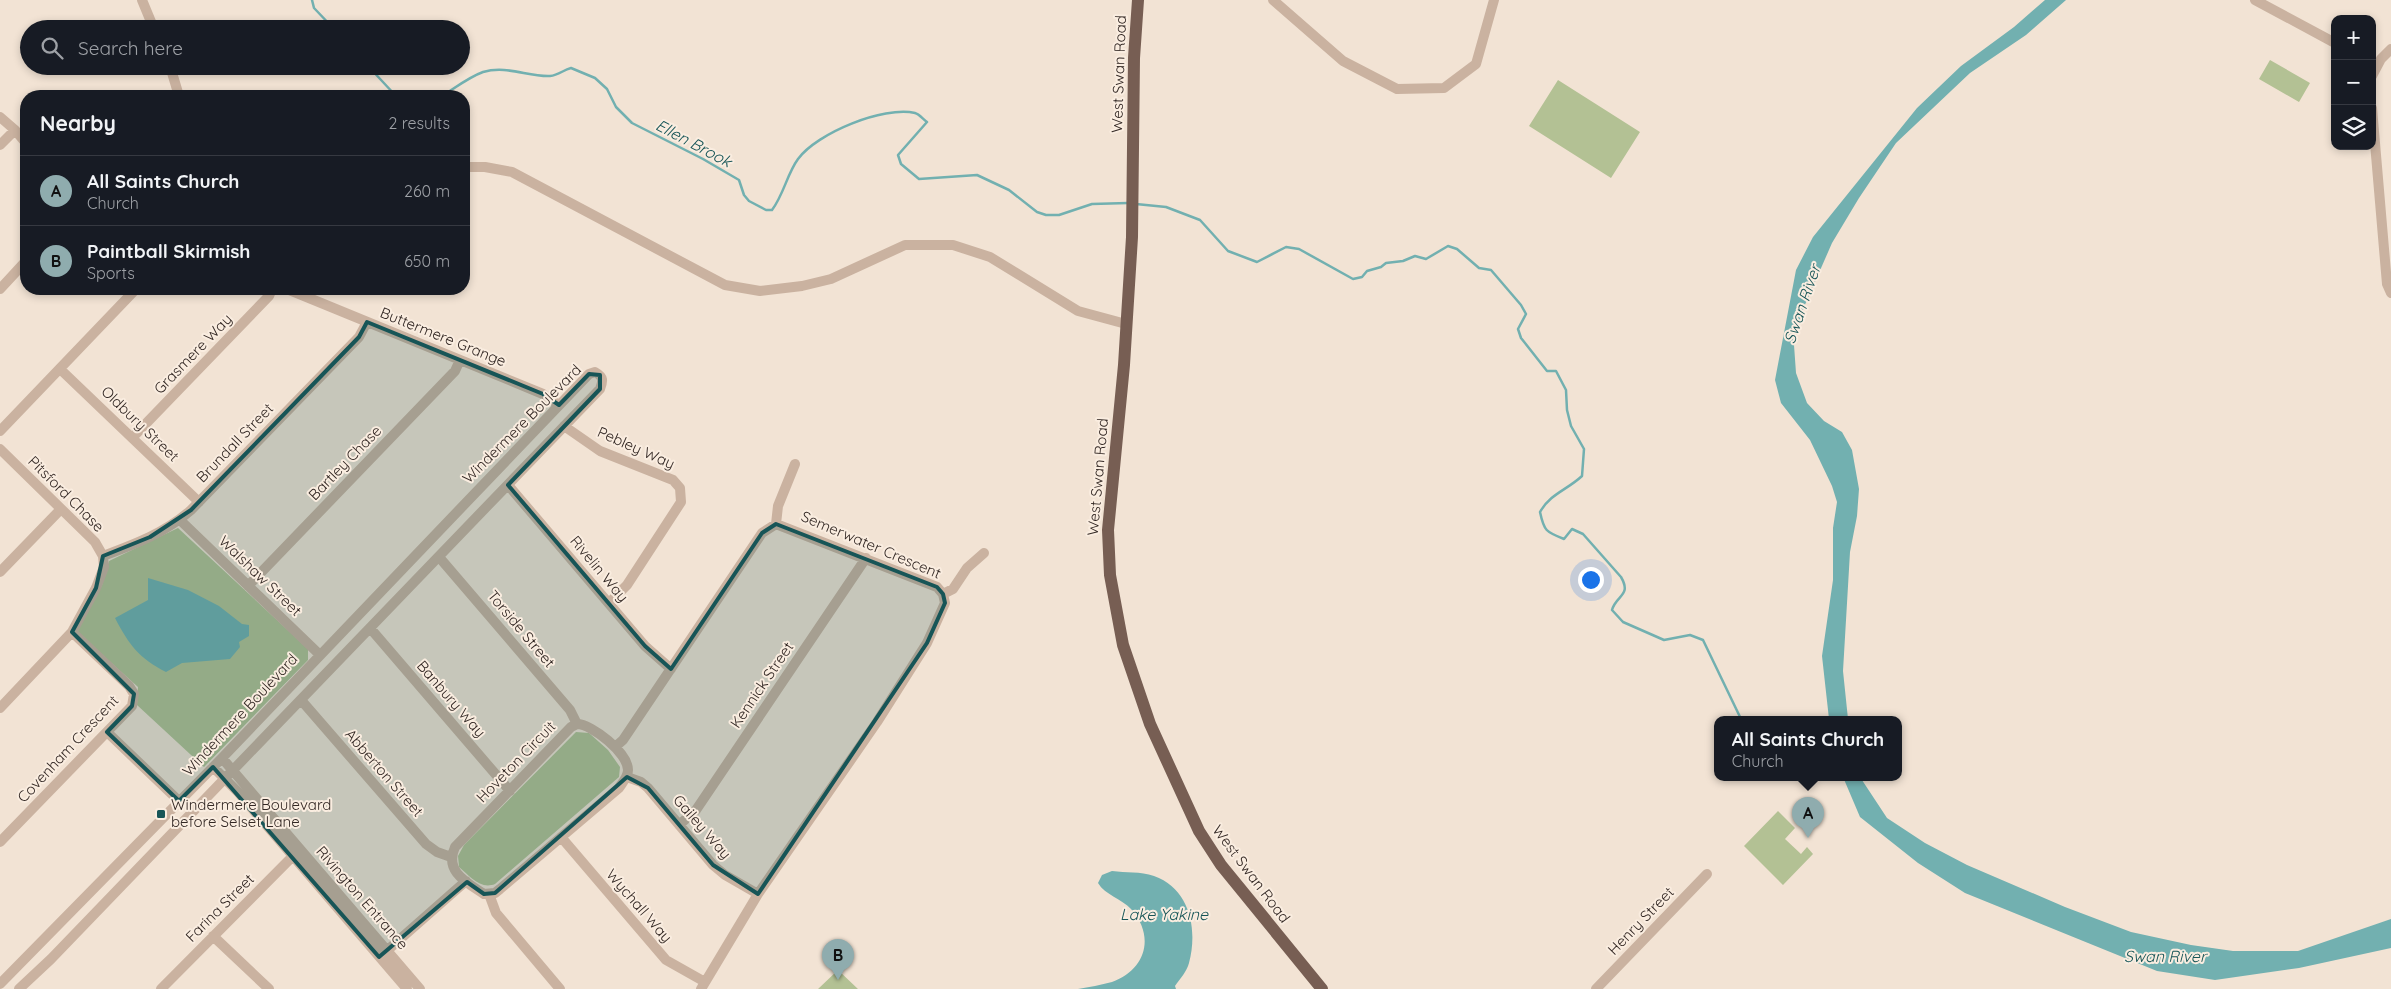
<!DOCTYPE html>
<meta charset="utf-8">
<style>
:root{--surface:#171b24;--page:#242831;--text:#f1f3f6;--muted:#9ea1a6;--line:#363941;--accent:#8facae}
body{margin:0;font-family:Quicksand,sans-serif;background:var(--page);color:var(--text)}
.controls{position:absolute;right:15px;top:15px;display:grid;overflow:hidden;border-radius:10px;box-shadow:0 2px 8px #0003}
.controls button{width:45px;height:45px;display:grid;place-items:center;padding:0;border:0;border-bottom:1px solid var(--line);background:var(--surface);color:var(--text);font:25px sans-serif}
.you{position:absolute;left:1590px;top:579px;width:18px;height:18px;margin:-12px;border:4px solid #fff;border-radius:50%;background:#1a73e8;box-shadow:0 0 0 8px #1a73e833}
.badge{display:grid;place-items:center;width:32px;height:32px;border-radius:50%;background:var(--accent);color:#111;font-size:16px;font-weight:700}
.pin{position:absolute;translate:-50% -41px;filter:drop-shadow(0 1px 2px #0008)}
.pin::after{content:'';position:absolute;top:26px;width:18px;height:15px;background:inherit;clip-path:polygon(0 0,100% 0,50% 100%)}
.popup{position:absolute;left:1714px;top:716px;width:188px;height:65px;box-sizing:border-box;display:grid;place-content:center;border-radius:10px;background:var(--surface);filter:drop-shadow(0 1px 4px #0005);font-size:16px;white-space:nowrap;color:var(--muted)}
.popup b{font-size:19px;color:var(--text)}
.popup::after{content:'';position:absolute;left:50%;top:100%;margin-left:-10px;border:10px solid transparent;border-top-color:var(--surface)}
.list{margin:0;padding:0;list-style:none}
h2{display:flex;justify-content:space-between;align-items:center;height:65px;margin:0;padding:0 20px;font-size:21px}
h2 small{font-size:16px;font-weight:400;color:var(--muted)}
.list li{display:grid;grid-template-columns:32px 1fr auto;gap:15px;align-items:center;box-sizing:border-box;height:70px;padding:0 20px;border-top:1px solid var(--line)}
.list b{display:block;font-size:19px;white-space:nowrap}
.list p{margin:0;font-size:16px;white-space:nowrap;color:var(--muted)}
.list em{font-size:16px;font-style:normal;color:var(--muted)}
.icon{flex:none;width:28px;height:28px;fill:none;stroke:currentColor;stroke-width:2;stroke-linecap:round;stroke-linejoin:round}
.map{position:relative;flex:none;width:2391px;height:989px;overflow:hidden}
.search{position:absolute;background:var(--surface);box-shadow:0 2px 8px #0003;left:20px;top:20px;width:450px;height:55px;display:flex;align-items:center;gap:12px;box-sizing:border-box;padding:0 18px;border-radius:28px;color:var(--muted);font-size:19px}
.panel{position:absolute;background:var(--surface);box-shadow:0 2px 8px #0003;left:20px;top:90px;width:450px;height:205px;border-radius:20px}
.map>svg:first-child{display:block}
.green{fill:#b3c194}
.water{fill:#72b0b0}
.lines{fill:none;stroke-linecap:round;stroke-linejoin:round}
.stream{stroke:#72b0b0;stroke-width:2.5}
.minor{stroke:#cab2a0;stroke-width:10}
.primary{stroke:#775e53;stroke-width:12}
.marked{fill:#175557;fill-opacity:0.2;stroke:#175557;stroke-width:4;stroke-linejoin:round}
.poi-dot{fill:#175557;stroke:#faede0;stroke-width:2}
.labels{text-anchor:middle;stroke-width:4;stroke-linejoin:round;paint-order:stroke}
.street-label{font-size:15px;fill:#332824;stroke:#faede0}
.poi-label{font-size:15px;fill:#332824;stroke:#faede0;text-anchor:start}
.water-label{font-size:16px;font-style:italic;fill:#175557;stroke:#faede0}
</style>
<div class="map">
<svg width="2391" height="989" viewBox="0 0 2391 989">
<rect width="100%" height="100%" fill="#f2e3d4"/>
<!-- green -->
<path class="green" d="M2270,60L2310,83L2299,102L2259,79Z
M1558,80L1640,132L1611,178L1529,126Z
M178,528L308,649V660L204,767L137,705L138,687L76,631L102,585L109,561Z
M576,732L589,733L608,750L620,767L619,777L495,884C480,890 470,876 459,867L458,856L464,845Z
M1778,811L1795,828L1785,839L1801,854L1807,847L1813,854L1783,885L1744,846Z
M838,970L858,989H818Z"/>
<!-- water -->
<path class="water" d="M2045,0H2066L2026,35L1970,73L1896,143L1859,198L1832,243L1804,307L1794,345L1796,373L1807,403L1824,421L1842,432L1852,450L1859,489L1857,516L1850,552L1843,671L1848,719H1829L1822,656L1833,580V528L1837,502L1832,486L1810,440L1781,403L1775,380L1796,270L1813,237L1917,108L1961,66L2014,27Z
M148,578L188,590L219,606L242,624L249,625V636L239,642L240,647L230,659L182,663L166,672C139,658 129,645 115,618L148,600Z
M1843,777H1860L1887,818L1925,843L1967,865L2065,907L2131,932L2191,945L2233,951H2298L2391,919V948L2299,968L2215,980L2157,971L1965,893L1918,863L1860,817Z
M1112,871C1126,873 1140,871 1154,876C1190,889 1198,929 1189,963C1187,971 1180,979 1175,986L1176,989H1078C1089,987 1101,985 1112,982C1145,970 1156,937 1131,909C1122,899 1105,895 1098,883L1102,875Z"/>
<g class="lines">
<!-- stream -->
<path class="stream" d="M312,0L314,8L334,29
M368,66L396,96
M442,96C455,88 469,77 483,72C507,65 528,77 550,76C559,75 563,70 571,68L595,78L607,89L616,107L632,123L703,159L739,180L744,195L749,201L766,210H772C784,194 787,174 798,159C817,133 883,106 915,113C919,114 923,119 927,122L898,155L901,164L919,179L977,175L1009,190L1037,212L1046,215H1059L1092,204L1128,203
M1136,204L1166,207L1200,220L1228,251L1257,262L1286,247L1299,249L1353,279L1362,277L1367,271L1381,267L1386,263L1403,261L1415,256L1426,259L1448,246L1457,249L1479,268L1491,270L1521,305L1526,314L1518,329L1521,338L1547,371H1556L1566,390L1567,410L1571,426L1584,449L1582,476C1567,490 1550,494 1540,512C1544,531 1546,532 1564,539L1572,529L1583,534L1621,577C1632,596 1616,595 1612,610L1623,622L1664,640L1690,635L1703,640L1741,719"/>
<!-- minor -->
<path class="minor" d="M142,0L154,29
M1273,0L1343,61L1397,89L1444,88L1476,64L1494,0
M2255,0L2335,43
M170,66L179,96
M2372,76L2381,59L2391,49
M2372,108L2387,284L2391,293
M0,117L15,130L26,143
M0,145L15,130
M464,167H485L512,172L725,285L760,291L802,286L831,279L905,245H953L990,257L1078,311L1126,324
M0,289L26,261
M287,289L543,394L559,405
M60,369L199,502
M564,426L600,451L673,480L680,488L681,502L627,585L609,603
M0,431L136,289
M132,438L269,296L272,289
M0,449L95,542L103,556L104,567L96,588L72,632L0,708
M508,485L645,646L671,669
M180,520L319,654
M776,524L778,506L795,464
M103,556C135,544 165,533 191,510L359,337L367,322
M439,557L570,710L577,724
M0,572L61,509
M248,586L455,371L460,360
M943,594L953,589L967,568L984,553
M370,628L510,791
M301,700L426,844L437,852L451,857
M577,724C592,724 628,753 628,770C628,777 622,783 619,788L500,889L495,893L484,894C466,882 444,871 455,847L571,727Z
M107,732L179,801
M615,747L623,740L762,533L776,524L937,587L943,594L945,603L927,643L877,722L758,894L701,989
M222,758L420,989
M213,767L238,792L407,989
M627,777L641,782L648,788L713,865L725,875L758,894
M679,825L696,810L866,558
M561,837L666,960L705,982
M0,842L132,706L134,694L129,686L72,632
M489,894L496,913L560,989
M213,936L269,989
M382,955L466,881
M0,984L222,758L589,374L595,372C604,377 603,381 600,389L51,959L19,989
M161,989L296,853
M1596,989L1707,874"/>
<!-- primary -->
<path class="primary" d="M1138,0L1134,58L1132,237L1124,365L1108,530L1110,575L1123,645L1150,724L1199,831L1221,865L1322,989"/>
</g>
<!-- marked area -->
<path class="marked" d="M367,322L543,394L559,405L589,374L600,375V389L508,485L645,646L671,669L762,533L776,524L937,587L943,594L945,603L927,643L758,894L713,865L648,788L627,777L495,893L484,894L467,882L379,957L213,767L179,801L107,732L132,706L134,694L72,632L96,588L103,556L150,537L191,510L359,337Z"/>
<!-- markers -->
<rect class="poi-dot" x="156" y="809" width="10" height="10" rx="2.5"/>
<g class="labels">
<!-- street labels -->
<g class="street-label">
<text transform="translate(1119 74) rotate(-88)" y="5">West Swan Road</text>
<text transform="translate(443 337) rotate(22)" y="5">Buttermere Grange</text>
<text transform="translate(193 354) rotate(-46)" y="5">Grasmere Way</text>
<text transform="translate(140 424) rotate(44)" y="5">Oldbury Street</text>
<text transform="translate(522 424) rotate(-45)" y="5">Windermere Boulevard</text>
<text transform="translate(235 443) rotate(-46)" y="5">Brundall Street</text>
<text transform="translate(636 448) rotate(24)" y="5">Pebley Way</text>
<text transform="translate(345 463) rotate(-46)" y="5">Bartley Chase</text>
<text transform="translate(1098 477) rotate(-85)" y="5">West Swan Road</text>
<text transform="translate(66 494) rotate(45)" y="5">Pitsford Chase</text>
<text transform="translate(871 545) rotate(23)" y="5">Semerwater Crescent</text>
<text transform="translate(599 569) rotate(50)" y="5">Rivelin Way</text>
<text transform="translate(260 576) rotate(44)" y="5">Walshaw Street</text>
<text transform="translate(521 629) rotate(50)" y="5">Torside Street</text>
<text transform="translate(762 685) rotate(-56)" y="5">Kennick Street</text>
<text transform="translate(451 699) rotate(49)" y="5">Banbury Way</text>
<text transform="translate(240 715) rotate(-47)" y="5">Windermere Boulevard</text>
<text transform="translate(68 749) rotate(-47)" y="5">Covenham Crescent</text>
<text transform="translate(516 762) rotate(-46)" y="5">Hoveton Circuit</text>
<text transform="translate(384 773) rotate(49)" y="5">Abberton Street</text>
<text transform="translate(702 827) rotate(49)" y="5">Gailey Way</text>
<text transform="translate(1251 874) rotate(53)" y="5">West Swan Road</text>
<text transform="translate(362 898) rotate(49)" y="5">Rivington Entrance</text>
<text transform="translate(639 906) rotate(49)" y="5">Wychall Way</text>
<text transform="translate(220 908) rotate(-45)" y="5">Farina Street</text>
<text transform="translate(1641 921) rotate(-46)" y="5">Henry Street</text>
</g>
<!-- poi labels -->
<g class="poi-label">
<text x="171" y="810">Windermere Boulevard<tspan x="171" dy="17">before Selset Lane</tspan></text>
</g>
<!-- water labels -->
<g class="water-label">
<text transform="translate(694 143) rotate(28)" y="6">Ellen Brook</text>
<text transform="translate(1802 304) rotate(-71)" y="6">Swan River</text>
<text x="1164" y="920">Lake Yakine</text>
<text x="2165" y="962">Swan River</text>
</g>
</g>
</svg>
<div class="controls">
<button>+</button>
<button>−</button>
<button><svg class="icon" aria-label="layers" viewBox="0 0 24 24"><path d="M12 4l9 5-9 5-9-5zM3 14l9 5 9-5"/></svg></button>
</div>
<div class="you"></div>
<div class="pin badge" style="left:1808px;top:838px">A</div>
<div class="popup"><b>All Saints Church</b>Church</div>
<div class="pin badge" style="left:838px;top:980px">B</div>
<div class="search"><svg class="icon" aria-label="search" viewBox="0 0 24 24"><circle cx="10" cy="10" r="6"/><path d="M15 15l6 6"/></svg>Search here</div>
<section class="panel">
<h2>Nearby<small>2 results</small></h2>
<ul class="list">
<li><span class="badge">A</span><div><b>All Saints Church</b><p>Church</p></div><em>260 m</em></li>
<li><span class="badge">B</span><div><b>Paintball Skirmish</b><p>Sports</p></div><em>650 m</em></li>
</ul>
</section>
</div>
